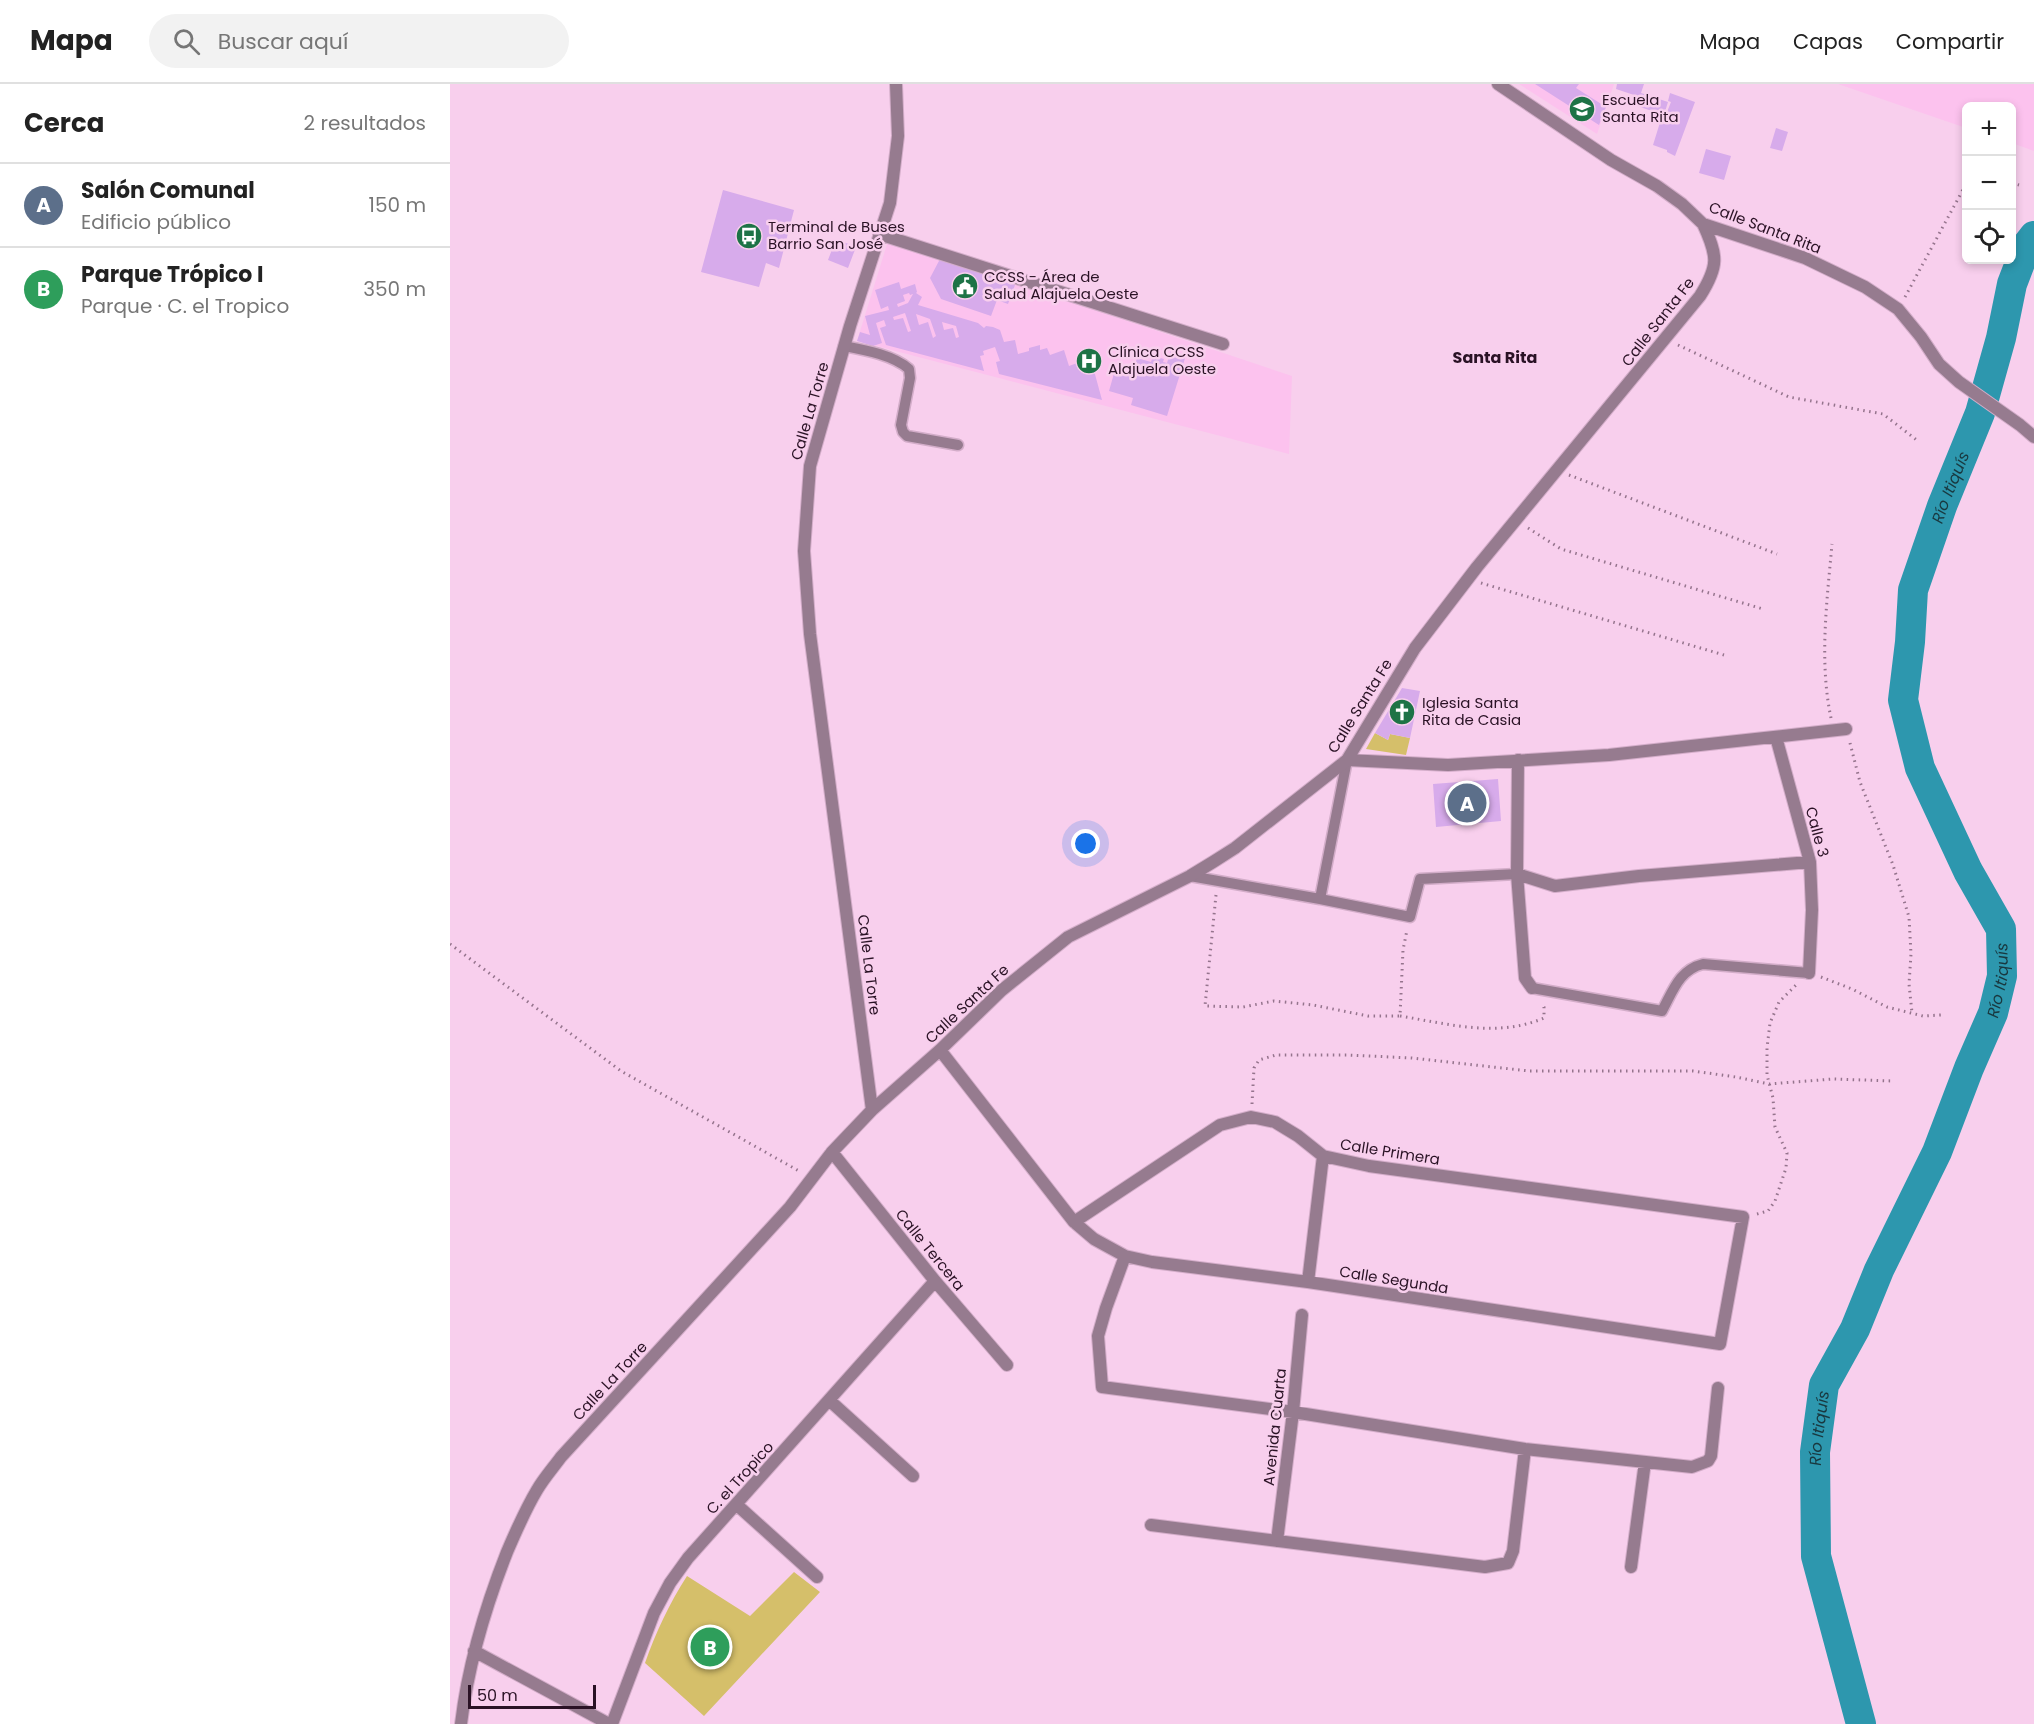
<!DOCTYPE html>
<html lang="es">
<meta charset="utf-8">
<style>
:root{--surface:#fff;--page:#f2f2f2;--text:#222;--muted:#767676;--line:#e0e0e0;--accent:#0b8043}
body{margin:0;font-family:Poppins,sans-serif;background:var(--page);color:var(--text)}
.controls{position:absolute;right:18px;top:18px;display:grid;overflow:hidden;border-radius:9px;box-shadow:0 3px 9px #0003}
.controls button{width:54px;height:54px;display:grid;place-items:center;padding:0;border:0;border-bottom:2px solid var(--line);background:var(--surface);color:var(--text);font:30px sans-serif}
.scale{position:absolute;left:18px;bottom:15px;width:128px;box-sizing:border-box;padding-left:6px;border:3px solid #2a1225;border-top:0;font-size:16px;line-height:21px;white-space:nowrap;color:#2a1225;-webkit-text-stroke:4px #f8cfed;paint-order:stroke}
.you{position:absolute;left:636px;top:760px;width:21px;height:21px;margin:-15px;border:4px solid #fff;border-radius:50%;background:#1a73e8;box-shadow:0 0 0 9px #1a73e833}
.badge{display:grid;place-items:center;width:39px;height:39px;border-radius:50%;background:var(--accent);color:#fff;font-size:20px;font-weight:700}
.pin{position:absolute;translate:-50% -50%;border:3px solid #fff;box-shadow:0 2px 6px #0006}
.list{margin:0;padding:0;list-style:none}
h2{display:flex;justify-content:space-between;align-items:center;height:78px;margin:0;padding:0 24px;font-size:26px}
h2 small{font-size:20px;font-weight:400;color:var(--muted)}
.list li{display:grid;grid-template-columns:39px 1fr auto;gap:18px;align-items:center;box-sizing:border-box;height:84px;padding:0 24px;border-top:2px solid var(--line)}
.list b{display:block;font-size:22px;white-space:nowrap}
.list p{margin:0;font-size:20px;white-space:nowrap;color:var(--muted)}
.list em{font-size:20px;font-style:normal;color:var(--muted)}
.icon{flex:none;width:33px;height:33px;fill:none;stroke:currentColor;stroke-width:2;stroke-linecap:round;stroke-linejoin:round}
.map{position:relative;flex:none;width:1584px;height:1640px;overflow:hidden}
header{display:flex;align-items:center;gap:36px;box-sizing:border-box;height:84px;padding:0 30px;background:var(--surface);border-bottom:2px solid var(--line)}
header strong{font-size:28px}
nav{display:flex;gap:33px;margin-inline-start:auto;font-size:21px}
.search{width:420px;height:54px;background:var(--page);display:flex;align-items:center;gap:15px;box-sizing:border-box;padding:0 21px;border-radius:33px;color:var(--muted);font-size:22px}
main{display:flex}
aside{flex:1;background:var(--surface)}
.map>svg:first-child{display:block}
.built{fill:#fcc2ee}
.green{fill:#d5bf6a}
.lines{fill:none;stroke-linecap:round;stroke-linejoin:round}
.river{stroke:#2d97ae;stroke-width:30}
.building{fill:#d7abeb;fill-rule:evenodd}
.lane-casing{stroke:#d3adc9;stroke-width:13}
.street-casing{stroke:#d3adc9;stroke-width:14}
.path{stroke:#95748d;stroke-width:3;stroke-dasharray:1.5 4.5;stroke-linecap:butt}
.lane{stroke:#967b8f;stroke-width:10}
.street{stroke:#967b8f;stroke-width:12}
.labels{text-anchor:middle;stroke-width:5;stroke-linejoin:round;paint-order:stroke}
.poi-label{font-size:15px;fill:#2a1225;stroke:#f8cfed;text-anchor:start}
.street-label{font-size:15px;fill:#2a1225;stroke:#f8cfed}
.neighbourhood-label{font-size:16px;font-weight:bold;fill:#2a1225;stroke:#f8cfed}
.water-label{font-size:16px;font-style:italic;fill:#19383f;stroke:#f8cfed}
</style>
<header>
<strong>Mapa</strong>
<div class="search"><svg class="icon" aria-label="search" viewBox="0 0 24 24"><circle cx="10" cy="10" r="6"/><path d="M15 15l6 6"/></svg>Buscar aquí</div>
<nav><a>Mapa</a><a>Capas</a><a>Compartir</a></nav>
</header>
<main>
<aside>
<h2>Cerca<small>2 resultados</small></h2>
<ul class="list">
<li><span class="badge" style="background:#5c6f8a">A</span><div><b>Salón Comunal</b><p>Edificio público</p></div><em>150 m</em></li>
<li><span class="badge" style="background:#2e9e5b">B</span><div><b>Parque Trópico I</b><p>Parque · C. el Tropico</p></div><em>350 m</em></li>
</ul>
</aside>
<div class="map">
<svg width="1584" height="1640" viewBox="0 0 1584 1640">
<rect width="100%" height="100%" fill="#f8cfed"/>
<!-- built -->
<path class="built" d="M1069,0H1164L1147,50Z
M1388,0H1584V67L1562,59V22H1516V44Z
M438,157L842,292L839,370L407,257Z"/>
<!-- green -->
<path class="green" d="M925,649L938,656L940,650L960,654L956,671L916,665Z
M344,1488L370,1508L254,1632L195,1579C206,1548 219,1520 237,1492L300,1532Z"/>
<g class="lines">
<!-- river -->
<path class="river" id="s1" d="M1411,1640L1366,1472L1365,1368L1374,1301L1405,1245L1429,1186L1487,1068L1519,984L1543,929L1552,892L1551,845L1518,787L1470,684L1453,616L1460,558L1463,506L1492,422L1530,329L1551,254L1562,200L1577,161L1584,152"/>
</g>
<!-- building -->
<path class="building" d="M1085,0H1129L1126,4L1156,23L1149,41Z
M1167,0H1194L1191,9L1218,18L1214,31L1187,22L1190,13L1166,5Z
M1220,9L1245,18L1225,72L1217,68V66L1203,61L1212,32L1215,33L1221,18L1218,17Z
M1326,44L1338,48L1332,67L1320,64Z
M1256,65L1281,72L1274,96L1249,89Z
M273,106L344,126L329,184L316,179L309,203L251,188Z
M386,155L406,163L398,184L378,176Z
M490,175L565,201L558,220L547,216L541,232L491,215L480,194Z
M449,198L451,205L465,200L467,208L466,209L472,213L468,221L528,239L534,244L536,242L543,243L550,246L554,258L565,256L568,270L579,267V264L590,261V266L597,264L600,271L614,266L619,282L630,278L629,275L640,272L652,316L549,290L546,278L550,277L545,263L533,267L534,271L530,272L534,287L436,261L430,244L436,242L434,236L426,239L432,259L423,262L407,257L410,248L420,251L415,232L439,226L438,222L431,225L425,206ZM459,209L460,211L463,210L458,219L448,223L447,220L455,217L453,211ZM455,229L461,247L458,248L453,234L444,236L443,233ZM466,230L480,235L486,252L483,254L478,238L469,241ZM492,238L506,242L509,253L506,254L503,244L494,246Z
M721,266L736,271L717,332L681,321L683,314L659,307L665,286L682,291L687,274L701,278L703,272L714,275L713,278L717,279Z
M952,604L970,607L960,654L940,650L938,656L925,649Z
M1048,695L1051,737L986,743L983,700Z"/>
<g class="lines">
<defs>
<path id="lane" d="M394,262C415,266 443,271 459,285L460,294L451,341L453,348L457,352L508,361
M740,792L870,815L960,833L970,795L1067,790
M870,815L897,676
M1082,904L1212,927C1223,907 1229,886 1253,880L1359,889"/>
<path id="street" d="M1048,0L1161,76L1207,102L1232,120L1253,140L1355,174L1415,203L1448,225L1471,253L1489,280L1509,298L1570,341L1584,353
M429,150L773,260
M1326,653L1360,778L1362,826L1359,889
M897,676L998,681L1159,671L1396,645
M1068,676L1067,790L1075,894L1082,904
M1067,790L1105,802L1189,792L1360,778
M490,966L624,1138L770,1041L801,1033L825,1038L848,1052L873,1072L919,1082L1293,1133L1270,1260L858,1198L702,1178L675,1172L644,1155L624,1138
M422,1026L490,966L552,906L618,853L740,792L763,778L785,764L897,676L965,564L1027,483L1250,212C1269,182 1268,172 1253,140
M382,1068L485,1197L557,1281
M675,1172L656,1224L648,1252L652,1303L843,1328L1075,1365L1242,1383L1258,1377L1261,1372L1268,1304
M858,1198L873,1072
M379,1316L463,1392
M287,1421L367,1493
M701,1441L1035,1483L1058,1479L1063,1467L1075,1365
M827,1457L843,1328L852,1231
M1181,1483L1195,1378
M24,1567L159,1640
M11,1640C18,1581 35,1524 57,1468C66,1447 75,1426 87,1406C94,1394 103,1384 111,1373L340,1123L382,1068L422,1026L360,550L354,467L360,382L400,242L440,119L448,52L446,0
M162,1640L204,1529L220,1499L238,1474L485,1197"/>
</defs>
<!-- lane casing -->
<use href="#lane" class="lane-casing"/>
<!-- street casing -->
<use href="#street" class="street-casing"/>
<!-- path -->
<path class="path" d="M1562,99L1569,101
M1455,213L1516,100
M1228,261L1339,313L1433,330L1468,357
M1119,391L1327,470
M1078,444L1111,465L1313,525
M1031,499L1274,571
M1381,634C1369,577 1377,517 1382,460
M1400,659L1410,698L1443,781L1459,833L1461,870L1459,900L1462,929
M766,811L755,922L793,923L824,917L863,921L918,932H950L953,866L957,846
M0,860L171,987L349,1087
M1371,893L1402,905L1437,923L1473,932L1491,931
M950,932C999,940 1047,954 1094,934V923L1092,920
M802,1020L804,984L809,976L826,971H898L962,974L1079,987H1243L1286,993L1319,1000L1383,995L1443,997
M1307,1130L1318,1127L1325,1117L1336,1084L1337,1069L1325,1043L1323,1014L1317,991V964L1320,939L1329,918L1346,901"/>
<!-- lane -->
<use href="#lane" class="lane"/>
<!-- street -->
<use href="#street" class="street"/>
</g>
<!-- icons -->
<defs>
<symbol id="school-disc" viewBox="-11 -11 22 22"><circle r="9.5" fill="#1d7346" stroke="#f8cfed"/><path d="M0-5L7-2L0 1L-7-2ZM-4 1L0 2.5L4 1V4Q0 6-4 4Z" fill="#fff"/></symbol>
<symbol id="bus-disc" viewBox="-11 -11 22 22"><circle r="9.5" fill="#1d7346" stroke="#f8cfed"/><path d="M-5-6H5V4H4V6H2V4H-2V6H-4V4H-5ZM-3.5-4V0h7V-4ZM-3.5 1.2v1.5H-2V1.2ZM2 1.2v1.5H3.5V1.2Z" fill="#fff"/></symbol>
<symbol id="civic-disc" viewBox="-11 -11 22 22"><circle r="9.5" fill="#1d7346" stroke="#f8cfed"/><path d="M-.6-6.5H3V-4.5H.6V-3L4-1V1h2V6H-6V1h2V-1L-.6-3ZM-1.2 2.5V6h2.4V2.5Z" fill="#fff"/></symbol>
<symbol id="hospital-disc" viewBox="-11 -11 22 22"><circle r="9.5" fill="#1d7346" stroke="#f8cfed"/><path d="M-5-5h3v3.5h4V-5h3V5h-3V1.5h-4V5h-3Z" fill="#fff"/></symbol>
<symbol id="church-disc" viewBox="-11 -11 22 22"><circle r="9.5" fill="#1d7346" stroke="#f8cfed"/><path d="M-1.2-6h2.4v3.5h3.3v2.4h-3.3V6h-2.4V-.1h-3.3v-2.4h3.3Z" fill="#fff"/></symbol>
</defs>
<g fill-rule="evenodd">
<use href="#school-disc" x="1117" y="10" width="30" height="30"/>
<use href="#bus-disc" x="284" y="137" width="30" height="30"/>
<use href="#civic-disc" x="500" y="187" width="30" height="30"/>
<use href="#hospital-disc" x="624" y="262" width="30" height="30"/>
<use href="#church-disc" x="937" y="613" width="30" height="30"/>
</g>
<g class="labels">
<!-- poi labels -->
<g class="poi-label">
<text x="1152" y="21">Escuela<tspan x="1152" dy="17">Santa Rita</tspan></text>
<text x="318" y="148">Terminal de Buses<tspan x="318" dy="17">Barrio San José</tspan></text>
<text x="534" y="198">CCSS - Área de<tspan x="534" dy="17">Salud Alajuela Oeste</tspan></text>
<text x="658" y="273">Clínica CCSS<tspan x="658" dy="17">Alajuela Oeste</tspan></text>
<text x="972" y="624">Iglesia Santa<tspan x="972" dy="17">Rita de Casia</tspan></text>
</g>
<!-- street labels -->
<g class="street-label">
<text transform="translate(1315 144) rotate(21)" y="5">Calle Santa Rita</text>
<text transform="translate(1208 238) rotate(-52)" y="5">Calle Santa Fe</text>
<text transform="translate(360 327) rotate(-74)" y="5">Calle La Torre</text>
<text transform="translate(910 622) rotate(-58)" y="5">Calle Santa Fe</text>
<text transform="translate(1367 748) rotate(75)" y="5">Calle 3</text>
<text transform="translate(419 881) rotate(83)" y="5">Calle La Torre</text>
<text transform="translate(517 920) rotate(-43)" y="5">Calle Santa Fe</text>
<text transform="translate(940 1068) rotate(9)" y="5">Calle Primera</text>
<text transform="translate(480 1166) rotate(51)" y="5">Calle Tercera</text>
<text transform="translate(944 1196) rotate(9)" y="5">Calle Segunda</text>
<text transform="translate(160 1297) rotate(-47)" y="5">Calle La Torre</text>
<text transform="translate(825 1343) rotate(-84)" y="5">Avenida Cuarta</text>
<text transform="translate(290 1394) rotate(-48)" y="5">C. el Tropico</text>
</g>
<!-- neighbourhood labels -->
<g class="neighbourhood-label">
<text x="1045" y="279">Santa Rita</text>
</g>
<!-- water labels -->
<g class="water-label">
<text dy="6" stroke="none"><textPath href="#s1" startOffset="1310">Río Itiquís</textPath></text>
<text dy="6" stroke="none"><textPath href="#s1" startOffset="788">Río Itiquís</textPath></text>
<text dy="6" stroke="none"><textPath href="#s1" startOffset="302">Río Itiquís</textPath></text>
</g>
</g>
</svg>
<div class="controls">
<button>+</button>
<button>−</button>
<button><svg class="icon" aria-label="locate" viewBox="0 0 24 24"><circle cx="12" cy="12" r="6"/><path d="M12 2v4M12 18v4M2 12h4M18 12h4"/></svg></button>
</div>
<div class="scale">50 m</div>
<div class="you"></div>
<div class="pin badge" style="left:1017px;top:719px;background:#5c6f8a">A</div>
<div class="pin badge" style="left:260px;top:1563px;background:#2e9e5b">B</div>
</div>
</main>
